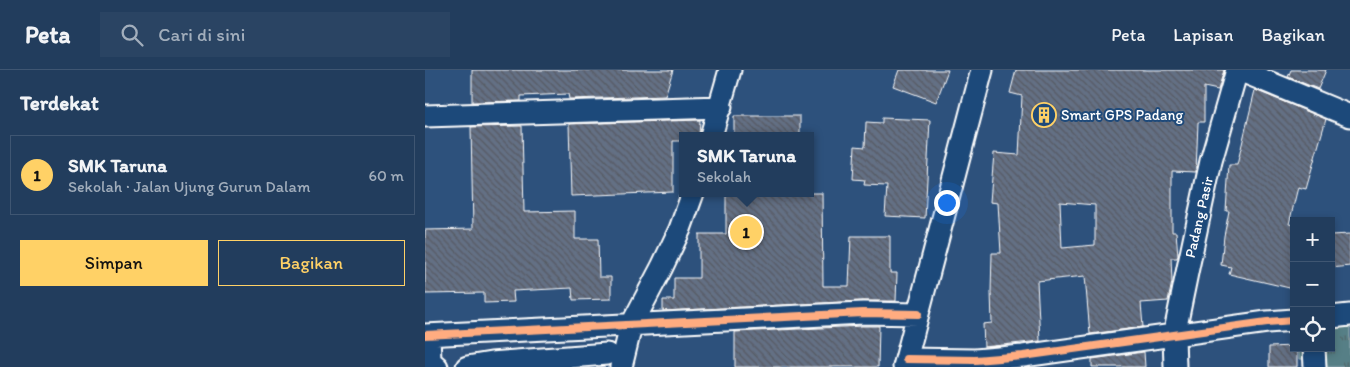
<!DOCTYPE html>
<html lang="id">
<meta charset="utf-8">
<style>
:root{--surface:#223d5d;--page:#2a4463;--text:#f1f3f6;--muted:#a2aebc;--line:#3f5672;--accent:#ffd166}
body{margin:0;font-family:Itim,sans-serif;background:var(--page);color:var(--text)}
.controls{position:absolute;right:15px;bottom:15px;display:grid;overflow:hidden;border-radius:0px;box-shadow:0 2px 8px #0003}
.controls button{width:45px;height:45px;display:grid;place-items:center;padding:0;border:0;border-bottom:1px solid var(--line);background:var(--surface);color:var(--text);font:25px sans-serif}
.you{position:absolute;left:521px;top:132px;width:18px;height:18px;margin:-12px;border:4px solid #fff;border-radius:50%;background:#1a73e8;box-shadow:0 0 0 8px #1a73e833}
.badge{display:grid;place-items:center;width:32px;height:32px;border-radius:50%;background:var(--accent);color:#111;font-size:16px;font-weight:700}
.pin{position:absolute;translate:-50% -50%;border:2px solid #fff;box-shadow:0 1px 5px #0006}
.popup{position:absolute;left:254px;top:62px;width:135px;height:65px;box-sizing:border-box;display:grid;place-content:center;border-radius:0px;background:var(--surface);filter:drop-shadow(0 1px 4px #0005);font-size:16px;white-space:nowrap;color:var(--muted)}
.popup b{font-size:19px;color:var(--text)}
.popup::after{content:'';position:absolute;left:50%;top:100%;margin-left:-10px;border:10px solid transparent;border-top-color:var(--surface)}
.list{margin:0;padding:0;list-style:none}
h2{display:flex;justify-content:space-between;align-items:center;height:65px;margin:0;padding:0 20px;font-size:21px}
h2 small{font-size:16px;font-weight:400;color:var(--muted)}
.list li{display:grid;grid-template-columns:32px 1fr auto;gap:15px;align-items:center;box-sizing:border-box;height:80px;margin:0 10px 10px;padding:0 10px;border:1px solid var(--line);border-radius:0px}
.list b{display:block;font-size:19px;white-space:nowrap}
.list p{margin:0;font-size:16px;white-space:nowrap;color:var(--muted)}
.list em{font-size:16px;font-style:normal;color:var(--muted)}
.actions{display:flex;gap:10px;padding:15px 20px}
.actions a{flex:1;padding:11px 0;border:1px solid var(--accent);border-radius:0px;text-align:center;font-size:18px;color:var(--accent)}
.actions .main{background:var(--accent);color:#111}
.icon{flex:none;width:28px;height:28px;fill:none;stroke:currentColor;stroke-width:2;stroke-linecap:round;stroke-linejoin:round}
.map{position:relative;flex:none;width:925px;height:297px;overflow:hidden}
header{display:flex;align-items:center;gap:30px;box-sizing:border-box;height:70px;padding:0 25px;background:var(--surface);border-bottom:1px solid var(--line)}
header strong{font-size:24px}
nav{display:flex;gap:28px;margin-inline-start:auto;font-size:18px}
.search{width:350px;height:45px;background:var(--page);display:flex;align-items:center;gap:12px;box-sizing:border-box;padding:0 18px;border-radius:0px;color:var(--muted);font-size:19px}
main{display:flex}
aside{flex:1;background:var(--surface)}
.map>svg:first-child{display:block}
.grass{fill:url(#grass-tufts);stroke:#abbfc2}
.building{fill:url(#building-back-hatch);stroke:#fff;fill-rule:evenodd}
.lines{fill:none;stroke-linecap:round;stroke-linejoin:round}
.minor-casing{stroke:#fff;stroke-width:25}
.minor{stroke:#1f4a7a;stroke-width:21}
.cycleway-casing{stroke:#1f4a7a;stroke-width:11}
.cycleway{stroke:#ffac80;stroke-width:8}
.labels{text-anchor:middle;stroke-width:4;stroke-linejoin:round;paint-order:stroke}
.poi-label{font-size:15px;fill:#fff;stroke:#1f4a7a;text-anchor:start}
.street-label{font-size:15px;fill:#fff;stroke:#1f4a7a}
</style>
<header>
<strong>Peta</strong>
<div class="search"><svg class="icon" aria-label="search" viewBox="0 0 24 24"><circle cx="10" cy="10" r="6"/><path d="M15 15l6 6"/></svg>Cari di sini</div>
<nav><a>Peta</a><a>Lapisan</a><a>Bagikan</a></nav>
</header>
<main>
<aside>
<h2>Terdekat<small></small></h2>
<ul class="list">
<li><span class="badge">1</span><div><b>SMK Taruna</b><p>Sekolah · Jalan Ujung Gurun Dalam</p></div><em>60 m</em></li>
</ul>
<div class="actions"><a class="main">Simpan</a><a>Bagikan</a></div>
</aside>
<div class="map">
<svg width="925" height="297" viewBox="0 0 925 297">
<defs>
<pattern id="grass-tufts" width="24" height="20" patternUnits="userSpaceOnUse" patternTransform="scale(1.25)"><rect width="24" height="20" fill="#577f86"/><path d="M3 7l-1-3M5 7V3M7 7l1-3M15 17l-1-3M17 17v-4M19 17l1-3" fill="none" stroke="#526669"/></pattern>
<pattern id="building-back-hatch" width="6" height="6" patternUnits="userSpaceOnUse" patternTransform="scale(1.25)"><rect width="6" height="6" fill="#646f84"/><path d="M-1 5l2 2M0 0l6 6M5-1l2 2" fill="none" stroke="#565a62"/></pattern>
</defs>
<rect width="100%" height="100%" fill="#2d517c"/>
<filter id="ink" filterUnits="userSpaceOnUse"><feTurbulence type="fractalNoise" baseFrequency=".02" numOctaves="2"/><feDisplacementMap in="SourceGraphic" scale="10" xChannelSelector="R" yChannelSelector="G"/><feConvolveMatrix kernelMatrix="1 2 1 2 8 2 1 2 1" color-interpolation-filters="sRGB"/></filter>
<g filter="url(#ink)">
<!-- grass -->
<path class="grass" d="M925,252V297H879V289H874V278H906V253Z"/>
<!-- building -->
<path class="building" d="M47,0H248L240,26L144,29L143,24L96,26V31L47,32Z
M474,0H523L511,32L468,16Z
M591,0H799L793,20L779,17V52H773L771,102L747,101V162H751L753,186L752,188H746L747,212L743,231L716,233L718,257L665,264L660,206L612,211L615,271L559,277L558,254L567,253L566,222L567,183H576L573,133L565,132L569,83L594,85L597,26L585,23ZM635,132L670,135V175L637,178Z
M866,0H901L893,19L863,7Z
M830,20L901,49L881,119L873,117L864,154L869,155V219L804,204L806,197L796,195L799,166L804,141H801L804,95H812Z
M309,46H375V66H309Z
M457,48L505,50L500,148L460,146L462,116L439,115L440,110L428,109L430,76L440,77L441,52L457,53Z
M275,50L274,66H257V71H248V122L146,126L144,54Z
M97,56L99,142L150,141V169H173L174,207H186V229L148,230L147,218L88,221L89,232L59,233V223L0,224V160L48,159L46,57Z
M301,123H397L398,216H424L426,166H465V203H472L471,231H437L238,241V230H249V208H274V164H301Z
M925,164V196L906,198V165Z
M438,256H454L453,297H310V262Z
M869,276V278H872V297H844V277Z
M719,282L720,297H667V289Z"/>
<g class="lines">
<defs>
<path id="minor" d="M814,0L925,46
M0,46L296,37
M286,66L305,0
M906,247L925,245
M0,265L438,243L493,244
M4,265L5,291L12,297
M889,278L890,297
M481,289L550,290L598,286L842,252L869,250
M42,297L66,293L182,284
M196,297L206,256L237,197L255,159L268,123
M479,297L557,0
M750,297L749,266L763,198L786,91L812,0"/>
</defs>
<!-- minor casing -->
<use href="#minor" class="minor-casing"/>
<!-- minor -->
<use href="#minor" class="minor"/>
<defs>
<path id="cycleway" d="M0,265L438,243L493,244
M481,289L550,290L598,286L842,252L869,250"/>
</defs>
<!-- cycleway casing -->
<use href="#cycleway" class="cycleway-casing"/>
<!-- cycleway -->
<use href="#cycleway" class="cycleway"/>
</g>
</g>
<!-- icons -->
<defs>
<symbol id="building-ring" viewBox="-11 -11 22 22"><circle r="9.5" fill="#1f4a7a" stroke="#ffd166" stroke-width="1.5"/><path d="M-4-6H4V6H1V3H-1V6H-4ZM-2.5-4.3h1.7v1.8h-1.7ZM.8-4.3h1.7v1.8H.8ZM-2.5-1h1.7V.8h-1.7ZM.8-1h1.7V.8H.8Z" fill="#ffd166"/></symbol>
</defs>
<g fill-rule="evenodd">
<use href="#building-ring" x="605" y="31" width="28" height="28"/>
</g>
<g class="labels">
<!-- poi labels -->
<g class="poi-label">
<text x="636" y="50">Smart GPS Padang</text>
</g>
<!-- street labels -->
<g class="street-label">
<text transform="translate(774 147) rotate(-77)" y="5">Padang Pasir</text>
</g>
</g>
</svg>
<div class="controls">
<button>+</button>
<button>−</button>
<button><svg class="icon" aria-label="locate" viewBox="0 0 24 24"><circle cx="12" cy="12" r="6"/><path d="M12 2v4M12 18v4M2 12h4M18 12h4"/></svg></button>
</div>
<div class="you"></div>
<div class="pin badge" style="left:321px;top:162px">1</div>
<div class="popup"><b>SMK Taruna</b>Sekolah</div>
</div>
</main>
